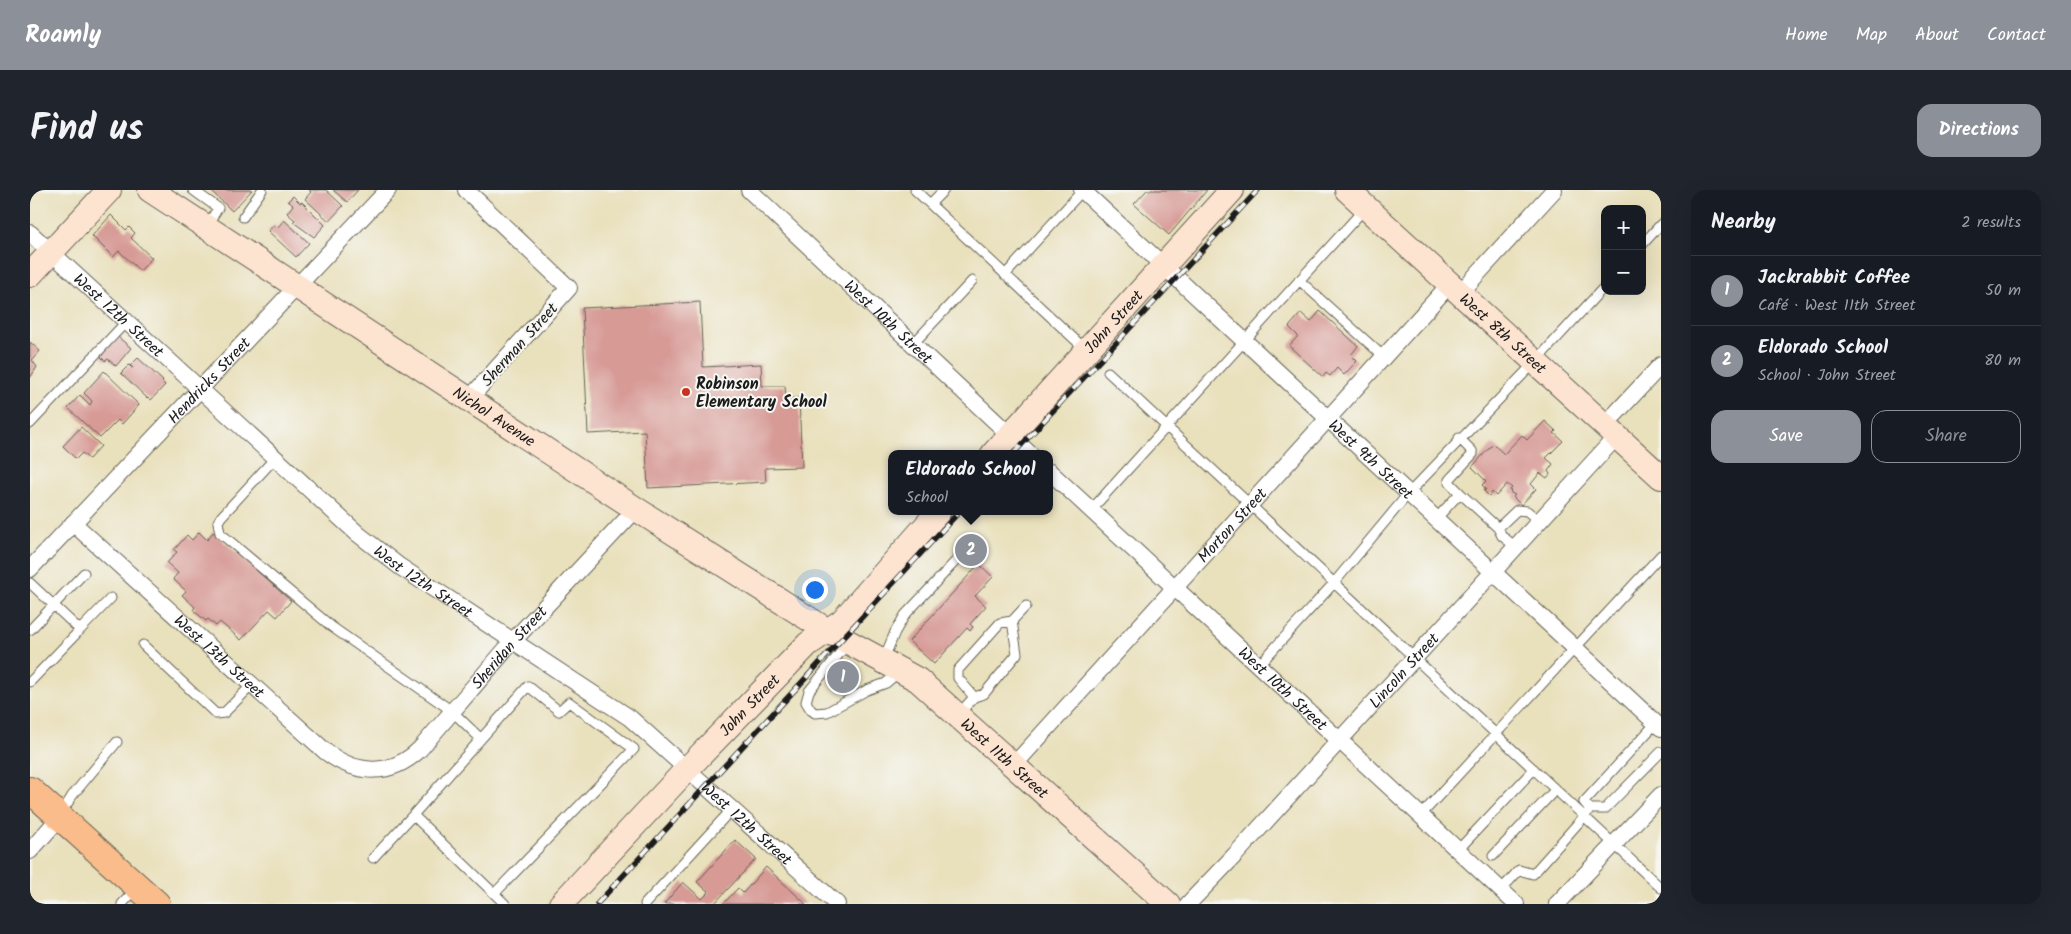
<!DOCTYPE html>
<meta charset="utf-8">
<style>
:root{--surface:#171b24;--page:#20242c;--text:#f1f3f6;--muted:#9ea1a6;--line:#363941;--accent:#8c9099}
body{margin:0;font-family:Kalam,sans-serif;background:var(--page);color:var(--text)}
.controls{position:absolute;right:15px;top:15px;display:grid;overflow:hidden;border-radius:10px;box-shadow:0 5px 20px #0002}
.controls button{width:45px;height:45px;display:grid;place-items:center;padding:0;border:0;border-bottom:1px solid var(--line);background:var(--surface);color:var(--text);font:25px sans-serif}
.you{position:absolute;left:784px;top:399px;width:18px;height:18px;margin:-12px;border:4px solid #fff;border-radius:50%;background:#1a73e8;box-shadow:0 0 0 8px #1a73e833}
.badge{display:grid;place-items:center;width:32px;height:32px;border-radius:50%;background:var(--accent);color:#fff;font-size:16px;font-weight:700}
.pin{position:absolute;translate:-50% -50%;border:2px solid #fff;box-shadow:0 1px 5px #0006}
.popup{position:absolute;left:858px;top:260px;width:165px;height:65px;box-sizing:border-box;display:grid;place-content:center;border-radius:10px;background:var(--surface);filter:drop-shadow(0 1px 4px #0005);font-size:16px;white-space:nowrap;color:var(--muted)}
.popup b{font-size:19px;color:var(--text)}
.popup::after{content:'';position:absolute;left:50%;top:100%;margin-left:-10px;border:10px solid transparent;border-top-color:var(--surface)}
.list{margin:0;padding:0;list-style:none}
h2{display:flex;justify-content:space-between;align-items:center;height:65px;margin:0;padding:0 20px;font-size:21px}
h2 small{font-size:16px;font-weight:400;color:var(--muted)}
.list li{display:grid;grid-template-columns:32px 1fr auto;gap:15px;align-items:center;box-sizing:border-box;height:70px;padding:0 20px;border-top:1px solid var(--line)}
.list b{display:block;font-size:19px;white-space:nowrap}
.list p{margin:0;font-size:16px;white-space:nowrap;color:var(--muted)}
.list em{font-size:16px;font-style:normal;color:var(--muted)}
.actions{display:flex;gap:10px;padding:15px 20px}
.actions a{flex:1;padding:11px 0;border:1px solid var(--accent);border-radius:15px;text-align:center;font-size:18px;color:var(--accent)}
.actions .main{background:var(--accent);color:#fff}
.map{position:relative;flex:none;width:1631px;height:714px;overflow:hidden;border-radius:15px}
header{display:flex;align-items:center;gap:30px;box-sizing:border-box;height:70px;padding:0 25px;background:var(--accent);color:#fff}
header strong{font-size:24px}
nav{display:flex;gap:28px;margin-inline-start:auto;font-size:18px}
.intro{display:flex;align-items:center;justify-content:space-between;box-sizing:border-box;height:120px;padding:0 30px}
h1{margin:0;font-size:35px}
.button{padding:12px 22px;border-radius:15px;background:var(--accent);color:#fff;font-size:18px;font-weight:700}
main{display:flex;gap:30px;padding:0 30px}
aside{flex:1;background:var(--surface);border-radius:15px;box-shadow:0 5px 20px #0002}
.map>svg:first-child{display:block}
.building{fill:#d79a95}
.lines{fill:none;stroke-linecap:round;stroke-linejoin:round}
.lane-casing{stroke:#646154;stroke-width:11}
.street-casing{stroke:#646154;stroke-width:18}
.secondary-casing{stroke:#646154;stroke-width:26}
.primary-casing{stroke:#646154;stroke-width:28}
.lane{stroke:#fff;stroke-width:9}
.street{stroke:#fff;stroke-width:16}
.secondary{stroke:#fde4d1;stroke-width:24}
.primary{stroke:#fabc8b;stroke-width:26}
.rail-casing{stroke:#1c1c1c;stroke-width:5.5}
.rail{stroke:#f6f6f2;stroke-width:4;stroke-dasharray:11;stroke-linecap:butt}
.poi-dot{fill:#c8321e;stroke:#f6f6f2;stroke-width:2}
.labels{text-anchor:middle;stroke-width:4;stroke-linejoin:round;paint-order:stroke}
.street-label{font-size:16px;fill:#1c1c1c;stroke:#f6f6f2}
.poi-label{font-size:16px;font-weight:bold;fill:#1c1c1c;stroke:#f6f6f2;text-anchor:start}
</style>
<header>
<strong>Roamly</strong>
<nav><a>Home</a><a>Map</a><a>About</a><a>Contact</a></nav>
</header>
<div class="intro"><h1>Find us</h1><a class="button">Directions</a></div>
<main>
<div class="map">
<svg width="1631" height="714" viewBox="0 0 1631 714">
<rect width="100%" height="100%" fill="#f6f6f2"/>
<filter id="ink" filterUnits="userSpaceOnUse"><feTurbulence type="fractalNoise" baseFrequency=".02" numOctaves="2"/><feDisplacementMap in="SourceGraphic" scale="10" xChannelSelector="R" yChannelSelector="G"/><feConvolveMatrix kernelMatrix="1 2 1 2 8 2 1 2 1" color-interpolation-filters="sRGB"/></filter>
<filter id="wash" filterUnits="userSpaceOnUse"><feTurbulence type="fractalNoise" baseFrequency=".0096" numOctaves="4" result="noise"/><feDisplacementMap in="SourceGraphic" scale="20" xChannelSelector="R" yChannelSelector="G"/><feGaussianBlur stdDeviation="1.12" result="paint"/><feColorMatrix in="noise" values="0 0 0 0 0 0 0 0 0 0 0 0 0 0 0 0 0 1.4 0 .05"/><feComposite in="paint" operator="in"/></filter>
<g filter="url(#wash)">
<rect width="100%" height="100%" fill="#e9e0bc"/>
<g id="blocks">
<!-- building -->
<path class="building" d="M180,0H222L202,21Z
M279,0H296L313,16L299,31L275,9L281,2Z
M303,0H328L317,12Z
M1117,0H1177L1139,45L1104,14Z
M263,6L270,13L272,12L295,35L284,47L263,32L265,30L257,23L263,15L258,11Z
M81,25L96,40L99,37L105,43L101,48L122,68L110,81L89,61L83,67L62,46Z
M254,30L279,53L266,67L238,41L244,35L247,38Z
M670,112L673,177L731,174L732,196H755L756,208H769L772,277L735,278L736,292L618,298L615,241L558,244L552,118Z
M1290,121L1328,156L1321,165L1327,171L1314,185L1307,178L1300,186L1296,183L1293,187L1259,156L1268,146L1259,137L1271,123L1281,132Z
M88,147L101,158L86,176L78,169L75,171L71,167L73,164L72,162Z
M0,152L10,161L2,170L7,177L0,188Z
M108,168L133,191L132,192L135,195L121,210L118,207L117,208L91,183L99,175L103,178L100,176Z
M74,181L109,215L92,234L88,230L70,248L38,218L50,205L60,215L62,211L54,203Z
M1515,231L1526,241L1524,243L1533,251L1516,268L1523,274L1518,281L1520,284L1517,288L1510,283L1501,294L1506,299L1491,315L1483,307L1485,305L1481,303L1480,300L1482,298L1477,294L1466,306L1462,302L1459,306L1454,301L1456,299L1452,295L1456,291L1442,277L1463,254L1474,264L1492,245L1497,250Z
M51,237L71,256L59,269L52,263L46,269L33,256Z
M169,342L177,350L183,342L261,411L247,427L239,420L211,450L190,432L186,436L178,429L176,431L163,420L165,417L152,405L156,401L143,389L148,383L137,373L147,362L144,360L157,345L162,350Z
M949,374L963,387L945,406L956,416L940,434L943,437L940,441L937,438L904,474L879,451Z
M816,474L822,481L820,483L829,492L821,501L812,493L806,498L799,491Z
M705,650L726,669L684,714H634L653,692L672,709L679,702L667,692Z
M736,677L776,714H693L708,698L713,703Z"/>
</g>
</g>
<g filter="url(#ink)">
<use href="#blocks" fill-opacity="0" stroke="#646154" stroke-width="1"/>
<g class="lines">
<defs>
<path id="lane" d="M163,0L188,18L177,36
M885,0L1055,159
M900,14L914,0
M213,27L232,0
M1612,55L1631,34
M975,85L1053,0
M1269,90L1354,167
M883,154L942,91
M1078,182L1631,698
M0,234L96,132
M245,268L191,327L188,332L190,343L302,437L422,521L450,548
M1430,303L1468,338L1472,346L1486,357
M1061,320L1336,17
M1406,329L1430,303L1420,293L1419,290L1443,264L1442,261L1429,248
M1468,338L1487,320L1497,321L1509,331
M0,393L50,440L81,408
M0,440L54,383
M818,453L779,501L776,512L781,520L785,523L797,522L837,500L856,493L870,481
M113,455L186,524L194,523L221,496
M853,471L865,442L875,425L936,360
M1229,475L1304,393L1378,304L1505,172L1575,96
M0,492L50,440
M944,507L928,488V480L970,433L982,431
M928,525L944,507L954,504L987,464L982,431L996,416
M1626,533L1554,612L1560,619H1575L1631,562
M31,624L42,606L87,552
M383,625L498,496L529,521L539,512L604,559L465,703
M1391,625L1631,365
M1428,660L1504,579
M1463,666L1526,599
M343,668L383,625L475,714
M1471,700L1489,680L1503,684L1558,622
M92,714L106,699
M615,714L702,619"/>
<g id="street">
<path d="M436,0L539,98L439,209"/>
<path id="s1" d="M719,0L1000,264"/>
<path id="s2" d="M1052,0L1631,538"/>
<path id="s3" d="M0,43L328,344L369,376L600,528L807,714"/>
<path d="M1430,103L1524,0"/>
<path d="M1575,235L1631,175"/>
<path id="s4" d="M1020,282L1486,714"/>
<path id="s5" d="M43,333L296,562C327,585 361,587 390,559L482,452L606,319"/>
<path id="s6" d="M0,379L358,0"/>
<path id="s7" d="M984,575L1420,94"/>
<path d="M0,661L30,627"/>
<path id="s8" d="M1158,714L1205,665L1587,246"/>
<path d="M1527,714L1631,605"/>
</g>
<g id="secondary">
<path id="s9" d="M120,0L606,319L798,441L888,490L1138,714"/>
<path id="s10" d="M1317,0L1631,287"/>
<path d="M0,85L79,0"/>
<path id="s11" d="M963,264L1202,0"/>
<path id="s12" d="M531,714L657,579L778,454L812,431L909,321"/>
</g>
<path id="primary" d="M0,600L127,714"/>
</defs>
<!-- lane casing -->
<use href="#lane" class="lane-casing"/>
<!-- street casing -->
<use href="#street" class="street-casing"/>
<!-- secondary casing -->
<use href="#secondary" class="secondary-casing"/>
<!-- primary casing -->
<use href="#primary" class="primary-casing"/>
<!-- lane -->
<use href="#lane" class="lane"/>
<!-- street -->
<use href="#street" class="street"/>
<!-- secondary -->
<use href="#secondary" class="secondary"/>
<!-- primary -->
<use href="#primary" class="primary"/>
<defs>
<path id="rail" d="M983,264L1228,0
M567,714L930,321"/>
</defs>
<!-- rail casing -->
<use href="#rail" class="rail-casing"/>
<!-- rail -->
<use href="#rail" class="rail"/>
</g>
</g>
<!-- markers -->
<circle class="poi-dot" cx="656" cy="202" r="5"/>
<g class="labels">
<!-- street labels -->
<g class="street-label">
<text dy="6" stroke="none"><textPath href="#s3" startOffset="121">West 12th Street</textPath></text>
<text dy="6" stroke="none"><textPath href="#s1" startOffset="192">West 10th Street</textPath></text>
<text dy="6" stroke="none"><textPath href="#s11" startOffset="179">John Street</textPath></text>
<text dy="6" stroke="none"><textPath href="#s10" startOffset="212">West 8th Street</textPath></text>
<text transform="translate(489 154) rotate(-48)" y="6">Sherman Street</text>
<text dy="6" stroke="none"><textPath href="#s6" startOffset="260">Hendricks Street</textPath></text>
<text dy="6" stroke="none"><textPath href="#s9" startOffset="412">Nichol Avenue</textPath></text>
<text dy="6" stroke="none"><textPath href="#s2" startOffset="395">West 9th Street</textPath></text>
<text dy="6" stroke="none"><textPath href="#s7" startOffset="324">Morton Street</textPath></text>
<text dy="6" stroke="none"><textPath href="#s3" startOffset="526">West 12th Street</textPath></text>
<text dy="6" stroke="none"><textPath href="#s5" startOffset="580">Sheridan Street</textPath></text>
<text dy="6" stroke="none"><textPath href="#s5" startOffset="198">West 13th Street</textPath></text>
<text dy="6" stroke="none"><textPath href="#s8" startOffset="318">Lincoln Street</textPath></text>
<text dy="6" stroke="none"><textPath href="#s4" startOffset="318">West 10th Street</textPath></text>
<text dy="6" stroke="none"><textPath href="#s12" startOffset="274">John Street</textPath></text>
<text dy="6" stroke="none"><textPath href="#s9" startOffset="1028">West 11th Street</textPath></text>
<text dy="6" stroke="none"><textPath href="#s3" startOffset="931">West 12th Street</textPath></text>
</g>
<!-- poi labels -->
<g class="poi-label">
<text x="666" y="199">Robinson<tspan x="666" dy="18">Elementary School</tspan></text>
</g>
</g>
</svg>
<div class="controls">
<button>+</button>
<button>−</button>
</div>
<div class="you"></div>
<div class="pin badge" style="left:813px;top:487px">1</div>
<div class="pin badge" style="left:941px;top:360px">2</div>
<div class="popup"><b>Eldorado School</b>School</div>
</div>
<aside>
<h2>Nearby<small>2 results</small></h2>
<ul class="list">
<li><span class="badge">1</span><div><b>Jackrabbit Coffee</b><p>Café · West 11th Street</p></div><em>50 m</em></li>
<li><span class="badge">2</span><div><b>Eldorado School</b><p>School · John Street</p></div><em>80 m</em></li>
</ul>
<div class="actions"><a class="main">Save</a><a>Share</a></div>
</aside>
</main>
